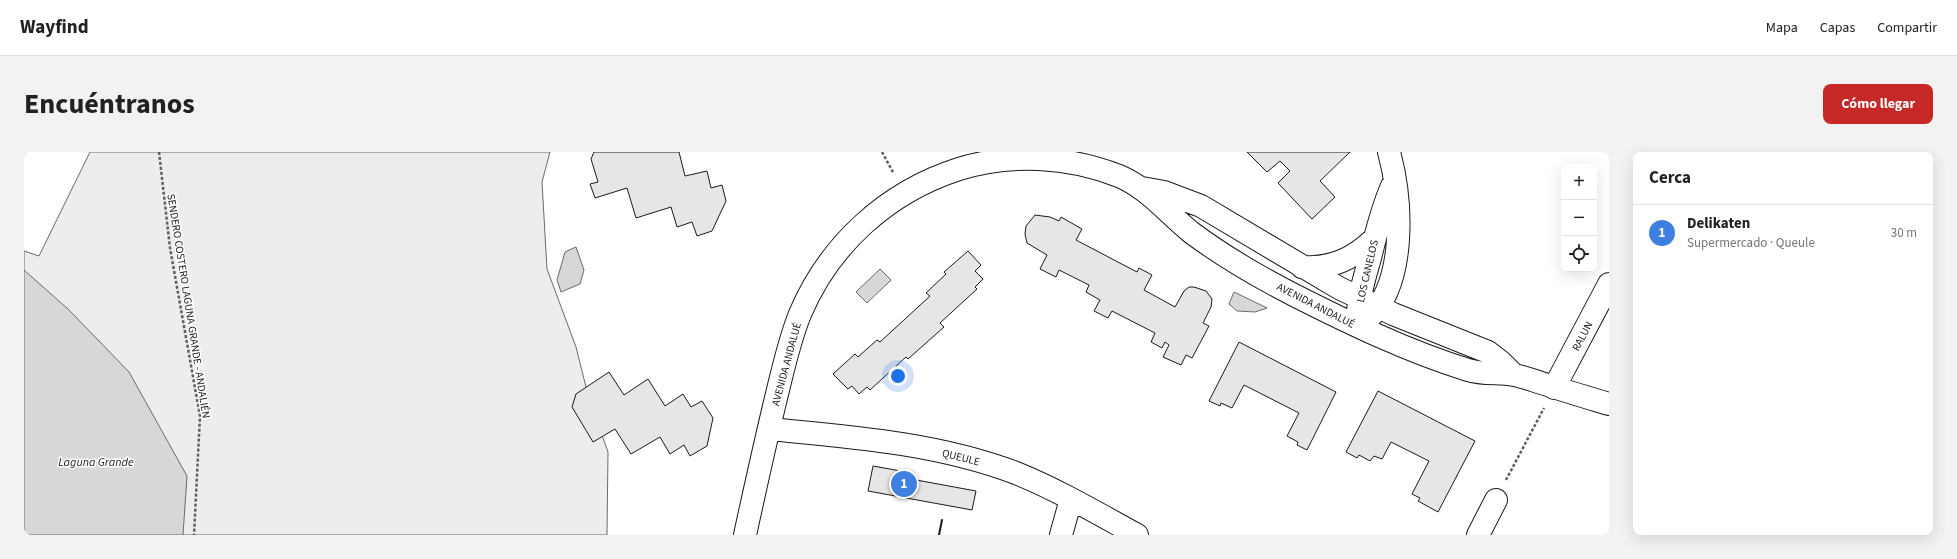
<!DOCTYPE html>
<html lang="es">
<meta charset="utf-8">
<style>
:root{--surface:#fff;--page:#f2f2f2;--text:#202124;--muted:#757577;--line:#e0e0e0;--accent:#c62828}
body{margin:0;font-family:"Source Sans 3",sans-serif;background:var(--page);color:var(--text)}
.controls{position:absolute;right:12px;top:12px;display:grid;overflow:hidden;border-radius:8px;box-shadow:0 4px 16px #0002}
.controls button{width:36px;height:36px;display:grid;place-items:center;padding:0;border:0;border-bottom:1px solid var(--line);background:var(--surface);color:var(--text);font:20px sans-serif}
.you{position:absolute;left:874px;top:224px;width:14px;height:14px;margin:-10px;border:3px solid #fff;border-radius:50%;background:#1a73e8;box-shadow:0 0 0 6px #1a73e833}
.badge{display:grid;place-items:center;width:26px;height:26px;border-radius:50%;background:var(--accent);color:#fff;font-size:13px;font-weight:700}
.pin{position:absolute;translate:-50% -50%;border:2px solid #fff;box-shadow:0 1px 4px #0006}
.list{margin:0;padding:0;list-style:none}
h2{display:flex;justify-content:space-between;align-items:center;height:52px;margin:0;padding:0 16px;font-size:17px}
h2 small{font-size:13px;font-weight:400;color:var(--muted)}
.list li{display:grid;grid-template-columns:26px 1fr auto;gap:12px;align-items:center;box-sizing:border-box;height:56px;padding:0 16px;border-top:1px solid var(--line)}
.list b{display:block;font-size:15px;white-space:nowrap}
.list p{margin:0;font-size:13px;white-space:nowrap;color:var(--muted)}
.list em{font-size:13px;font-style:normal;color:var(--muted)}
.icon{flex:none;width:22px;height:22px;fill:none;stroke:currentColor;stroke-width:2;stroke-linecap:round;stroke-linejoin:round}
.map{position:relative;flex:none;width:1585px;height:383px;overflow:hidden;border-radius:8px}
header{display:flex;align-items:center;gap:24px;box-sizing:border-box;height:56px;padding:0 20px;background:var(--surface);border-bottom:1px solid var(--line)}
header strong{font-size:19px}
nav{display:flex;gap:22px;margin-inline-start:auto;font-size:14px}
.intro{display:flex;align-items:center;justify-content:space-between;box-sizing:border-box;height:96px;padding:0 24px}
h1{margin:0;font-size:28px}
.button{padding:10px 18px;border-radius:8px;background:var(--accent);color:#fff;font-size:14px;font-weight:700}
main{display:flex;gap:24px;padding:0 24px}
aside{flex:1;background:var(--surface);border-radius:8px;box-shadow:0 4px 16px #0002}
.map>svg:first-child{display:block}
.built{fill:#ededed;stroke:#6a6a6a}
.water{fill:#d7d7d7;stroke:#6a6a6a}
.building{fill:#e6e6e6;stroke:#1a1a1a}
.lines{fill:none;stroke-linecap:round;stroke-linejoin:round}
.minor-casing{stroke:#1a1a1a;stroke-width:24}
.path{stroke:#5f5f5f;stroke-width:2.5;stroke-dasharray:3 2;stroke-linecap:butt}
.minor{stroke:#fff;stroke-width:22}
.wall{stroke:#1a1a1a;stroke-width:2}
.labels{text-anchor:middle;stroke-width:3;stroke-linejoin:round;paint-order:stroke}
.street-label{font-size:11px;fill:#1a1a1a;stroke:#fff}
.water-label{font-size:12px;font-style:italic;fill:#1a1a1a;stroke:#fff}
</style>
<header>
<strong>Wayfind</strong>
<nav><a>Mapa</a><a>Capas</a><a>Compartir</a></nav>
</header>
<div class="intro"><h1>Encuéntranos</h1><a class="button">Cómo llegar</a></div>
<main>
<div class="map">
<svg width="1585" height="383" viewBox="0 0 1585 383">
<rect width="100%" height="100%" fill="#fff"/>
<!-- built -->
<path class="built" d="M66,0H526L518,30L523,117L552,195L565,247L584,300L583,383H0V99L15,104Z"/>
<!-- water -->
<path class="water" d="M552,95L560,118L556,132L537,140L533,128L541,100Z
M856,117L867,128L843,151L832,140Z
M0,118L45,158L105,220L163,324L159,383H0Z
M1210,140L1243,156L1231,160L1213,159L1205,152Z"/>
<!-- building -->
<path class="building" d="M570,0H655L661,24L683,19L687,36L698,33L702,49L688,79L673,84L668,70L653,75L647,55L612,66L603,36L571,46L566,32L574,30L567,7Z
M1223,0H1326L1296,29L1311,45L1288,67L1254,31L1266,19L1256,9L1243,20Z
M1011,63L1026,65L1035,69L1037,65L1058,77L1052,88L1113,120L1115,116L1128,123L1120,138L1151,155L1160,139L1165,135H1170L1182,139L1188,147L1187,155L1179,171L1185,174L1168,206L1162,203L1157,213L1139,205L1145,193L1141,190L1138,196L1127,190L1131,181L1088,159L1084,166L1070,159L1076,148L1062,140L1065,133L1035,118L1032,125L1016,117L1023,103L1003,91L1001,82L1002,74Z
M944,99L957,113L951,119L959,127L951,135L953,137L916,171L920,175L884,207L882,205L846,238L843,235L835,242L828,234L824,237L809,222L831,202L834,205L853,188L856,190L906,144L902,141L922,122L920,120Z
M1215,190L1312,240L1283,298L1273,293L1274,290L1263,284L1275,261L1220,233L1208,256L1197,251L1196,254L1185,249Z
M585,220L600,243L624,227L641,254L659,242L667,255L678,249L689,266L683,294L666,304L660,293L646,302L636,285L607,302L591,277L569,290L548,255L552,242Z
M1354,239L1451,289L1414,360L1394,349L1396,346L1388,342L1405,309L1367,290L1358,307L1350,304L1346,309L1335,303L1333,306L1322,300Z
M849,314L877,319L876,325L952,339L948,358L844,339Z"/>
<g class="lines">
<defs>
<path id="minor" d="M1118,36L1140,40L1177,54L1315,136L1369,162L1464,200L1477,210L1489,222
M1278,115C1307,117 1329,107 1350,87
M1334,161C1335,142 1341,124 1346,106C1352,81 1358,57 1368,34
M1344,167C1383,130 1378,48 1365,0
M1530,236L1585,132
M745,277C828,285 913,291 992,321C1034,338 1073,361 1113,383
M721,383C731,337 741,292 752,246C759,218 765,189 776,162C805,93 863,40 935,17C986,1 1044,4 1095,24C1124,36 1144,62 1168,81C1199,104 1233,124 1268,142C1325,171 1383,199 1444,218C1460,223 1475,220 1490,223C1501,225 1513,230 1524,233C1544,240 1565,246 1585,252
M1037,383L1047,347
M1454,383L1472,348"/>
</defs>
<!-- minor casing -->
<use href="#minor" class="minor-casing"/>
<!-- path -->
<path class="path" d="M135,0L146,96L176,264L170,383
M858,0L870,22
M1482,328L1520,256"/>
<!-- minor -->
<use href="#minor" class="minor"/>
<!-- wall -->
<path class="wall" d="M915,383L918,368"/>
</g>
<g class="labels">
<!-- street labels -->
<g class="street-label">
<text transform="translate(1343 119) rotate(-77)" y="4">LOS CANELOS</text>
<text transform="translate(1292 153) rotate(27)" y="4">AVENIDA ANDALUÉ</text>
<text transform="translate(165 154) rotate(81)" y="4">SENDERO COSTERO LAGUNA GRANDE - ANDALIÉN</text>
<text transform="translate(1558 184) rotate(-62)" y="4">RALUN</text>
<text transform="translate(762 212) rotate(-75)" y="4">AVENIDA ANDALUÉ</text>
<text transform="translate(937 305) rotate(14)" y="4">QUEULE</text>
</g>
<!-- water labels -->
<g class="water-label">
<text x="72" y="314">Laguna Grande</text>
</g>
</g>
</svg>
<div class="controls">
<button>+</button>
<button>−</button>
<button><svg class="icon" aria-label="locate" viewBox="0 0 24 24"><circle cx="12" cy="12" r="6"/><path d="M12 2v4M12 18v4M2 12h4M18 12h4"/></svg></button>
</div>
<div class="you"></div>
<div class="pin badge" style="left:880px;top:332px;background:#3f7fe0">1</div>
</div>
<aside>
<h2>Cerca<small></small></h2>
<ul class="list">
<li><span class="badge" style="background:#3f7fe0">1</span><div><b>Delikaten</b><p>Supermercado · Queule</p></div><em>30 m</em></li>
</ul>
</aside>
</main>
